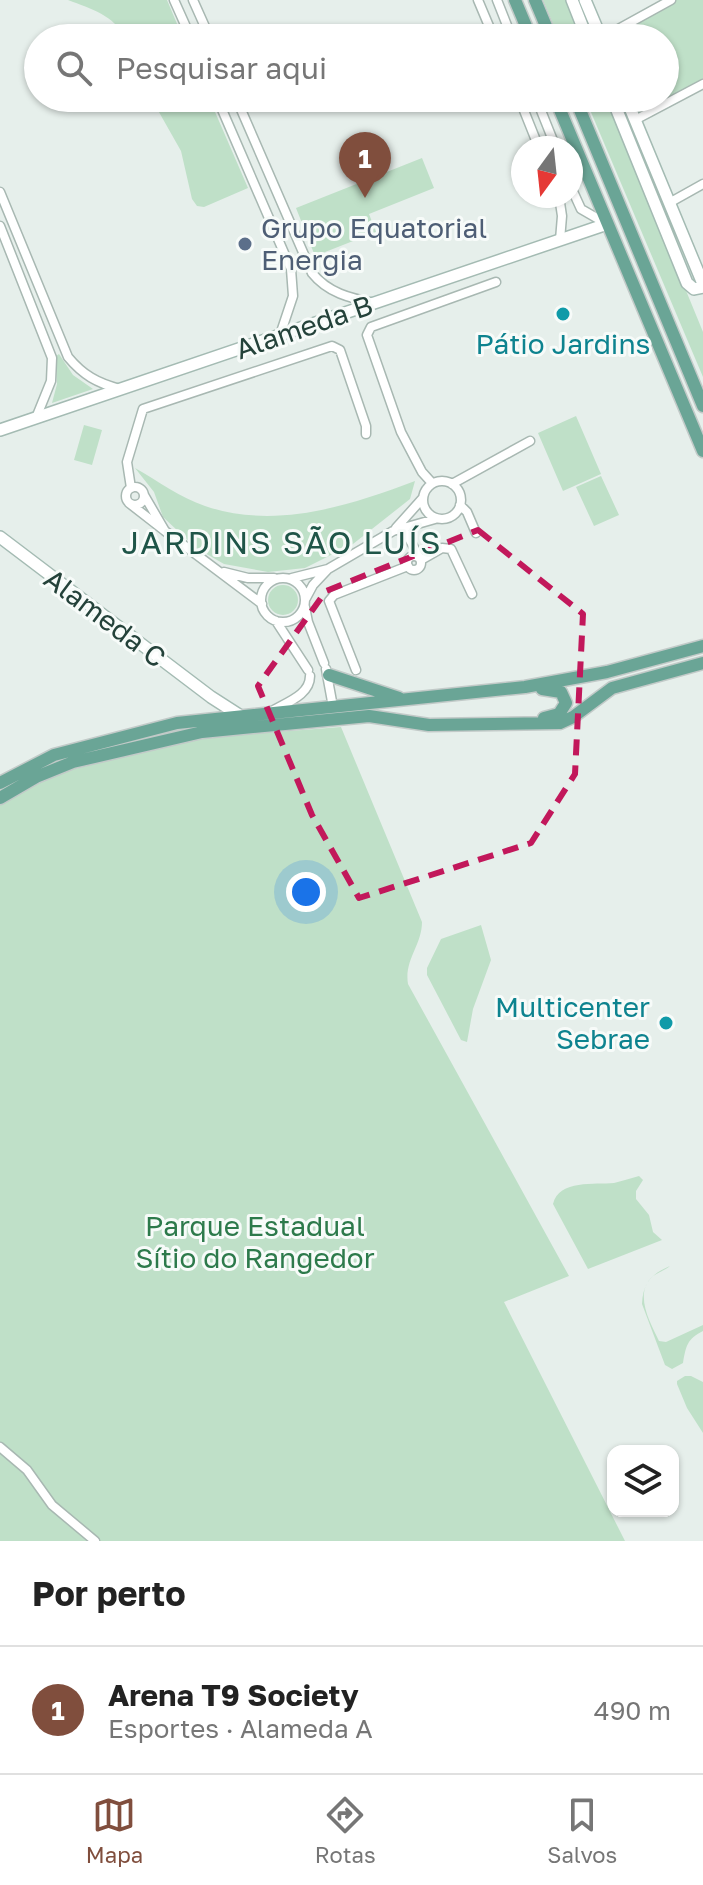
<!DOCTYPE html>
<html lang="pt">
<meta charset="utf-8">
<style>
:root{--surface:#fff;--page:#f2f2f2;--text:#222;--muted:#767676;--line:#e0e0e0;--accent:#804e3d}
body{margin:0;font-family:"Golos Text",sans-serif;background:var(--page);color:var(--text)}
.controls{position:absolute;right:24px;bottom:24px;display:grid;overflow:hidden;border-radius:16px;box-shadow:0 2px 6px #0004}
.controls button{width:72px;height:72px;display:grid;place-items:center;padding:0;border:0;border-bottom:2px solid var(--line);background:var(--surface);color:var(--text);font:40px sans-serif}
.compass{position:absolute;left:511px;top:136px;width:72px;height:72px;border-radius:50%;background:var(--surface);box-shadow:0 2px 6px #0004;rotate:195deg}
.you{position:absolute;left:306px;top:892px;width:28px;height:28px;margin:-20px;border:6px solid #fff;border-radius:50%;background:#1a73e8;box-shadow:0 0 0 12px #1a73e833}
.badge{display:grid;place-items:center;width:52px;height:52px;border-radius:50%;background:var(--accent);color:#fff;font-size:26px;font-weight:700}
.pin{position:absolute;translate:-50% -66px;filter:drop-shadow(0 2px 4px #0008)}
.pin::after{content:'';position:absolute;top:42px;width:28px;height:24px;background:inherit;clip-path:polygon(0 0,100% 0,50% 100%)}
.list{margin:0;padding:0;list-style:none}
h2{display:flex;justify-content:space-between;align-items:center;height:104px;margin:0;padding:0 32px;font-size:34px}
h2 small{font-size:26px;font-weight:400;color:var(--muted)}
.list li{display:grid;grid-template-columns:52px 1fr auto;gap:24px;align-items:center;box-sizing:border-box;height:128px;padding:0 32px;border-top:2px solid var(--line)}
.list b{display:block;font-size:30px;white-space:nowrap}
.list p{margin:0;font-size:26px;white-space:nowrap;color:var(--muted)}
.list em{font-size:26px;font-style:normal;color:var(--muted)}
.icon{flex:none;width:44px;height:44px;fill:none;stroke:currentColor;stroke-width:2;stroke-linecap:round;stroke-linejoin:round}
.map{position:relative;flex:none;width:703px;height:1541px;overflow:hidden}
.search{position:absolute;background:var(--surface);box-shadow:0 2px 6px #0004;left:24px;right:24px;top:24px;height:88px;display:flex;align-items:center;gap:20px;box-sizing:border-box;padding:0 28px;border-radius:44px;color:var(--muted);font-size:30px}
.sheet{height:232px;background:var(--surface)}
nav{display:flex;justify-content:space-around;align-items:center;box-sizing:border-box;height:112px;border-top:2px solid var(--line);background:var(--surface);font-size:22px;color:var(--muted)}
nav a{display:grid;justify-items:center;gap:4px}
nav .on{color:var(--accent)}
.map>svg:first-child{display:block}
.green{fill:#bfe0c8}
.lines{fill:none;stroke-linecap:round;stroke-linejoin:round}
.street-casing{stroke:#a8b8b2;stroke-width:11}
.secondary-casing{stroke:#a4bbb3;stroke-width:14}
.primary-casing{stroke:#c2cac8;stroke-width:15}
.street{stroke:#fff;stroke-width:8}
.secondary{stroke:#fff;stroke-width:11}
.primary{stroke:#6aa596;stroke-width:12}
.marked{fill:none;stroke:#c2185b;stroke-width:6;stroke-dasharray:16 10;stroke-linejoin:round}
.service-dot{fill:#5c6f8a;stroke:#f7fbf9;stroke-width:3}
.culture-dot{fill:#0f9aa8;stroke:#f7fbf9;stroke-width:3}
.labels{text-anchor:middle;stroke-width:6;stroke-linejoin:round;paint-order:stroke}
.service-label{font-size:28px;fill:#4e5e75;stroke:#f7fbf9;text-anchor:start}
.street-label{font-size:28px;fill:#24423a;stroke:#f7fbf9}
.culture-label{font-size:28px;fill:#0d838f;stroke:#f7fbf9}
.park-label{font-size:28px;fill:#2d7a4b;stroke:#f7fbf9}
.quarter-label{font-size:32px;letter-spacing:2px;fill:#1f5548;stroke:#f7fbf9}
</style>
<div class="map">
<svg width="703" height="1541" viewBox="0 0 703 1541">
<rect width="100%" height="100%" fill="#e6efeb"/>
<!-- green -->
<path class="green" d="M68,0H167L183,38H126C113,15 92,9 68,0Z
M543,0H567L583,38H559Z
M667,0H703V82L636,116L629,98H665V38H603L601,33Z
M151,98H209L248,188L204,207L197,206L192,199L181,151Z
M585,98H607L703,332V377Z
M422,158L434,188L369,214L376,232L315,256L296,208Z
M59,354L73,375L93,389L52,403L57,384L56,356Z
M576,416L601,474L563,491L538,433Z
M84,425L102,430L92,465L74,460Z
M135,468C158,481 181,498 205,506C276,530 348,506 415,481L410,499L353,544L305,568L268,572L224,564L196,548L163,517L154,492Z
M601,476L619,515L594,526L576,487Z
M268 600a15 15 0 1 1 30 0a15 15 0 1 1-30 0Z
M341,727L422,922C422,945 404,960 408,984L569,1276L504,1302L625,1541H0V804L59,773L197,738Z
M481,925L491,960L473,1009L467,1042L461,1040L427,975V968L441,939Z
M639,1176L643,1180L636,1191V1199L649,1215L653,1232L662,1240L588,1269L553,1204C559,1179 595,1185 614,1183C623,1181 631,1178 639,1176Z
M670,1266C666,1270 655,1273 650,1279C635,1297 651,1324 659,1341L666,1342L703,1325V1331C687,1339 686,1346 683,1363L672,1369L665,1365L642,1304C643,1283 651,1274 670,1266Z
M685,1376H691L703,1382V1433L687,1408L677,1384V1381Z"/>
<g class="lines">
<defs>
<path id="street" d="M174,0L191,38
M193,0L210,38
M478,0L494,38
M497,0L512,38
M602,38L671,0
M217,98L291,269L293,296L280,335
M236,98L312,273C328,293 350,298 374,303
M519,98L539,148
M536,98L556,148
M635,120L703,84
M571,187L581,209L607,224
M0,192L68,357C83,375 97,383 120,389
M559,196L562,216L560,240
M669,203L703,184
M0,226L52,358L51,381L36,418
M423 500a19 19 0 1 1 38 0a19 19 0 1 1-38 0Z
M432,483L422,472L401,432L367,335L371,327L496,282
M452,484L530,441
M126 496a9 9 0 1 1 18 0a9 9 0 1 1-18 0Z
M131,488L127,462L143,409L332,346L340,350L366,426V434
M129,503L165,531L144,495
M460,505L467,512L476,533
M403,527L419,557
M396,528L422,499
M165,531L262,604
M407 563a7 7 0 1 1 14 0a7 7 0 1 1-14 0Z
M421,560L442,548L451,549L472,594
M328,569L393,531L435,519
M224,572L248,578H274
M292,578L328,569L313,585L306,598
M261 600a22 22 0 1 1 44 0a22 22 0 1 1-44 0Z
M305,607L308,622L324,663
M276,621L308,670
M326,669L333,707
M356,670L329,601L334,595L408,566
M272,711C287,702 310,695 310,676
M0,1447L27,1470L52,1505L95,1541"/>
<path id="secondary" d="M572,0L587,38
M585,0L601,38
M612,98L687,283L694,289L703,287
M626,98L703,284
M0,430L607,224
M0,537L211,697L239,715"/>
<path id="primary" d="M515,0L531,38
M535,0L551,38
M555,98L703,451
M575,98L703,406
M329,675L399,698
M542,689L561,692L566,703L559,714L544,718
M0,783L54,755L177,723L525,687L607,672L703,646
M0,798L36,777L73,762L202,732L369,716L429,725L560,723L573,717L612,688L703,663"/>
</defs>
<!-- street casing -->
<use href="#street" class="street-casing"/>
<!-- secondary casing -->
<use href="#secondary" class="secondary-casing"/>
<!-- primary casing -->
<use href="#primary" class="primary-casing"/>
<!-- street -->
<use href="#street" class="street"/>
<!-- secondary -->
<use href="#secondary" class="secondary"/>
<!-- primary -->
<use href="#primary" class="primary"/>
</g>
<!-- marked area -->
<path class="marked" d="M478,530L583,614L575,774L531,843L359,898L312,815L258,686L326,591Z"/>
<!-- markers -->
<circle class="service-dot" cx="245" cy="244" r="8"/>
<g class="culture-dot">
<circle cx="563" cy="314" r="8"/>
<circle cx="666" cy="1023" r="8"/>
</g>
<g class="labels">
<!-- service labels -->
<g class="service-label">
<text x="261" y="238">Grupo Equatorial<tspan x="261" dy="32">Energia</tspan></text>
</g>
<!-- street labels -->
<g class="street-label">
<text transform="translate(304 327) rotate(-19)" y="10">Alameda B</text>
<text transform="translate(105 618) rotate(37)" y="10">Alameda C</text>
</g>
<!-- culture labels -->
<g class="culture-label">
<text x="563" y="354">Pátio Jardins</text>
<text x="650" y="1017" text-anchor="end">Multicenter<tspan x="650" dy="32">Sebrae</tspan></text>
</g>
<!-- park labels -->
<g class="park-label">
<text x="255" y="1236">Parque Estadual<tspan x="255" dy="32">Sítio do Rangedor</tspan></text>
</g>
<!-- quarter labels -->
<g class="quarter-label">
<text x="282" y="554">JARDINS SÃO LUÍS</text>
</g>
</g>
</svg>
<div class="controls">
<button><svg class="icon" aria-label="layers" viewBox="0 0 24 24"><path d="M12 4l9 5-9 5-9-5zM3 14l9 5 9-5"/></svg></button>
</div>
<svg class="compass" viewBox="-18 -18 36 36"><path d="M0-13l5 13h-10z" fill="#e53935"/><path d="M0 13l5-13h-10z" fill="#767676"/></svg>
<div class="you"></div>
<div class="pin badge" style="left:365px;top:198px">1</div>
<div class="search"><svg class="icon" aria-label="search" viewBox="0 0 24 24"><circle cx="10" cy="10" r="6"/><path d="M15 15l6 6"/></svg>Pesquisar aqui</div>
</div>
<section class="sheet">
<h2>Por perto<small></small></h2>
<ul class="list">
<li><span class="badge">1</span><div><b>Arena T9 Society</b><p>Esportes · Alameda A</p></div><em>490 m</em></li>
</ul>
</section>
<nav>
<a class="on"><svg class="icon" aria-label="map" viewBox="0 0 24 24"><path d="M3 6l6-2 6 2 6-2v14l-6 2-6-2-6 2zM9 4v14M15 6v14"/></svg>Mapa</a>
<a><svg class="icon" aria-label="directions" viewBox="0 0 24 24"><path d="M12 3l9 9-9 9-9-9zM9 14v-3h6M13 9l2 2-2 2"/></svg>Rotas</a>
<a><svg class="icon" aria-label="saved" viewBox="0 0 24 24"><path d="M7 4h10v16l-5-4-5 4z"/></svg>Salvos</a>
</nav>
